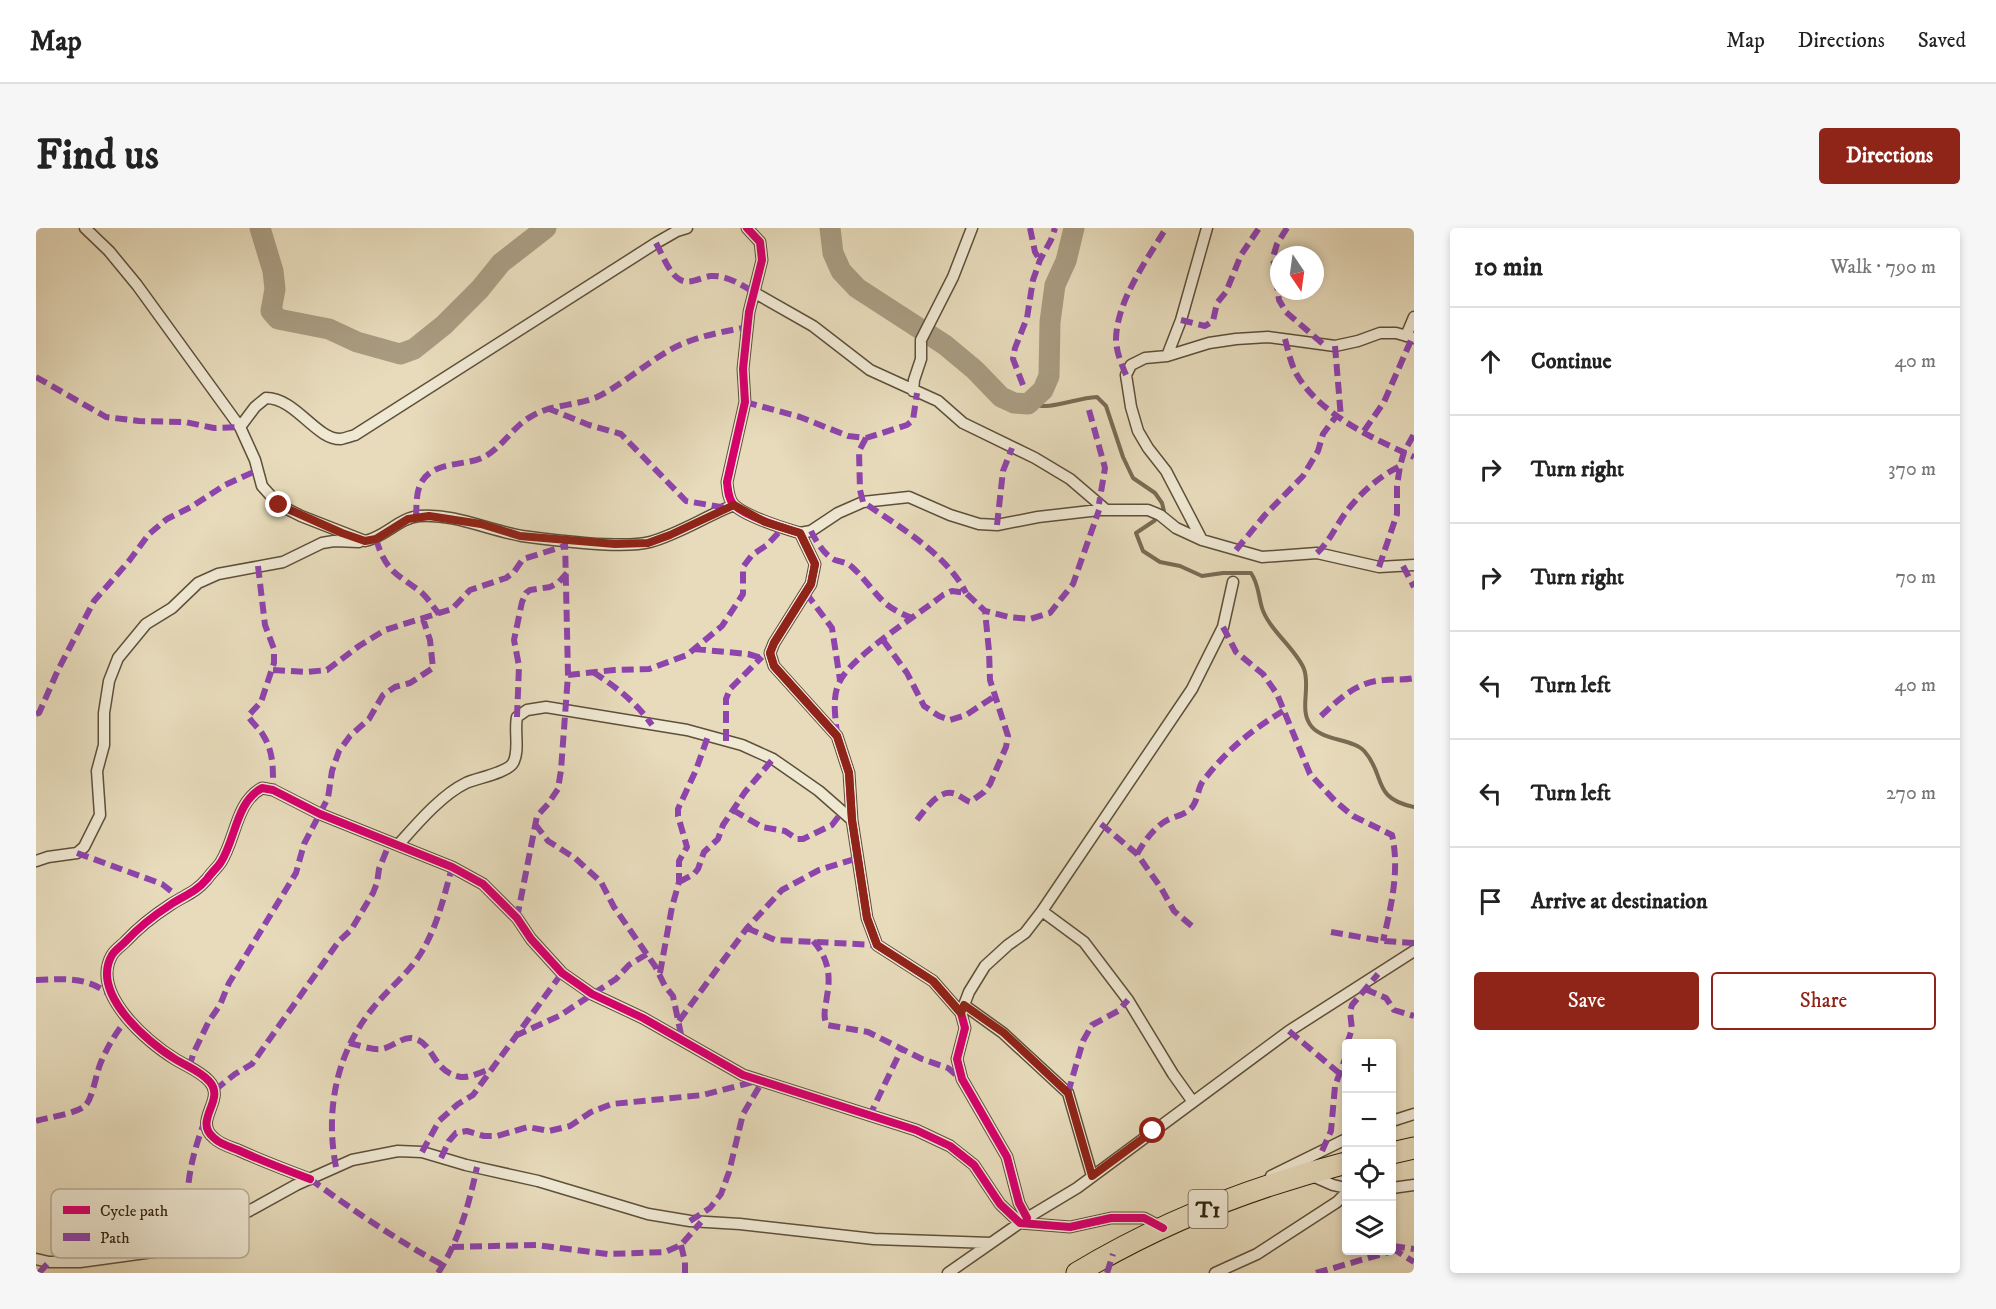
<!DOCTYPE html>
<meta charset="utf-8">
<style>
:root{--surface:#fff;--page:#f6f6f6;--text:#222;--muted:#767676;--line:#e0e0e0;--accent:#8f2418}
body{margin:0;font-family:"IM FELL DW Pica",serif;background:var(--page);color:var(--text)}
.controls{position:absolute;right:18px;bottom:18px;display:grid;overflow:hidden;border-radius:6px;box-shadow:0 3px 9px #0003}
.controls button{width:54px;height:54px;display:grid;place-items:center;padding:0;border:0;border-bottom:2px solid var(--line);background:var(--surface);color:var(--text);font:30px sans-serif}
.compass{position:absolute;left:1234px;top:18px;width:54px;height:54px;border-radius:50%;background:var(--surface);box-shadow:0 3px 9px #0003;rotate:167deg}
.stop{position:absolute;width:18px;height:18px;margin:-14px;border:4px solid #8f2418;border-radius:50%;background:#fff}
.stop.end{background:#8f2418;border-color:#fff;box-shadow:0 2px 6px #0008}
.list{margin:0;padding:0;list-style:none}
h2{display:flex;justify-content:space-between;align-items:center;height:78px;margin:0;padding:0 24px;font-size:26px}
h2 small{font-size:20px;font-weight:400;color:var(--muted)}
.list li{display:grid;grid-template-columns:39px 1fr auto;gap:18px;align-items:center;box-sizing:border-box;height:108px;padding:0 24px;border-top:2px solid var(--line)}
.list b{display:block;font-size:22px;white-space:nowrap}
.list em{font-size:20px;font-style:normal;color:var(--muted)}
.actions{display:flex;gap:12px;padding:18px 24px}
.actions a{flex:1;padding:14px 0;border:2px solid var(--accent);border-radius:6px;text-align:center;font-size:21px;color:var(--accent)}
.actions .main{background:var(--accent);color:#fff}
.icon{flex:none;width:33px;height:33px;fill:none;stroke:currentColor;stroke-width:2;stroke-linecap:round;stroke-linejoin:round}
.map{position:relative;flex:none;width:1378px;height:1045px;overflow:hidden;border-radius:6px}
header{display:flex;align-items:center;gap:36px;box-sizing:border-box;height:84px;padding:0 30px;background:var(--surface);border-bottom:2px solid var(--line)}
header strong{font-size:28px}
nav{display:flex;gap:33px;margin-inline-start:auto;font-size:21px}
.intro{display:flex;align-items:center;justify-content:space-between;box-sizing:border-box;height:144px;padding:0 36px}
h1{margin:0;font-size:42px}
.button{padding:15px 27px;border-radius:6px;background:var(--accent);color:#fff;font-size:21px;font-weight:700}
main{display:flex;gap:36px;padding:0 36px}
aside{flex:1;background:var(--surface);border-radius:6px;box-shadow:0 3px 9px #0003}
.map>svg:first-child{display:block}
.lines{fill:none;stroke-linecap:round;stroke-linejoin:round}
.stream{stroke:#796b53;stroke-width:4}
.river{stroke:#a99c81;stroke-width:21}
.street-casing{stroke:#5e503a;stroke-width:13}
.highway-casing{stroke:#30220f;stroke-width:23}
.street{stroke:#efe8d3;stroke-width:10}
.highway{stroke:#e7dbbb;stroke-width:21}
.quiet{stroke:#8e44ad;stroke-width:6;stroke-dasharray:12 6;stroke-linecap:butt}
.cycleway-casing{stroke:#efe8d3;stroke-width:11}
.cycleway{stroke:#d6006c;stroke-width:8}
.route{stroke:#8f2418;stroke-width:8}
.labels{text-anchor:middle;stroke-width:6;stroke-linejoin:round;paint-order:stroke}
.shield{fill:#efe8d3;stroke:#695d4a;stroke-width:1.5}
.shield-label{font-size:22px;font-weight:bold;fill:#30220f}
.key{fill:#efe8d3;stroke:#b6ad98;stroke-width:1.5}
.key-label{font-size:16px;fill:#30220f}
</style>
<header>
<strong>Map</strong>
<nav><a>Map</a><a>Directions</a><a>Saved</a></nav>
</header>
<div class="intro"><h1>Find us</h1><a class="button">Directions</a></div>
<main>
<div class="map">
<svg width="1378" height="1045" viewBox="0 0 1378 1045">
<rect width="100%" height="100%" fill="#e7dbbb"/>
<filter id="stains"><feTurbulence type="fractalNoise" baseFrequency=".00333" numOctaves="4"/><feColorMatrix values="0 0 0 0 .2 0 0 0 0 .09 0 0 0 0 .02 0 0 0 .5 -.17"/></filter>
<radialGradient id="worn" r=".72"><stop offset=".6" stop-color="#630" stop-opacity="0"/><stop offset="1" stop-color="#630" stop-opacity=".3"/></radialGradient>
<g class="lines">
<!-- stream -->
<path class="stream" d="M992,176C1015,183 1038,170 1061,169L1070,178L1087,229L1097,250L1119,265L1126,275L1128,283L1118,293L1100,305L1107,323L1124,334L1144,338L1166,348L1187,345H1215C1223,357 1222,367 1226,380C1233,402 1260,421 1268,441C1275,460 1262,483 1276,499C1288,513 1319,511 1329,524C1350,548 1335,570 1378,579"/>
<!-- river -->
<path class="river" d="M224,0L237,43L239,61L235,83L242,91L293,101L321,114L364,126L378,121L408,97L444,61L465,35L510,0
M794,0L797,25L805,43L821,60L909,117L939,142L965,169L978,175L992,176L1007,162L1013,148L1014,94L1019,57L1030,33L1038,0"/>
<defs>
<path id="street" d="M49,0L73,23L101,57L204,199L219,232L226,258L243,277L265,288L329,313C349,309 363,290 383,288C418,285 452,302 486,308C515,312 588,321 614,314C643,306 670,288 698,277
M711,0L724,14L726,32L713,84L707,141L709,174L691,254C692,262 692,271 698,277C711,289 747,300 764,305L779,336L775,356L738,415L734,425L738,438L801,508L813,545L816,592L831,690L841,717L897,753L925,785L929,800L921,831L926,851L971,929L983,975L991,990
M719,65L777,98L834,142L902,173L927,195L999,230L1034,251L1069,281
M1370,108L1378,89
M1131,128L1145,92L1171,0
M877,163L878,152L885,131V112L917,49L936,0
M204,199L219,179L230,170C260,170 280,212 305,211C310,210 315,208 319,207L620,15L641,3L651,0
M764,305L775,303L802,285L827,274L873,269L914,287L943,296L961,297L1002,289L1063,282H1112L1124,287L1140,300L1166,312L1226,329L1281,325L1343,339L1378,337
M1166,312L1130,243L1112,220L1102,203L1095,179L1090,147L1095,137L1109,130L1131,128L1173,115L1200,111L1232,109L1299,118L1322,113L1344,105H1360L1378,110
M362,617C380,597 405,567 430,555C441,550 471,545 477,535C484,523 478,503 481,489L491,482L510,479L651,502L706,517L737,531L783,563L816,592
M0,633L12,629L41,625L48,619L64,587L61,543L68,517V485L73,453L82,430L110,396L136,380L162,355L182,346L247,334L286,315L298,313L323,314
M1006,683L1048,714L1092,772L1137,846L1157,874
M928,777L967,805L1032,865L1056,948
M925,785L933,764L949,738L972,717L989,705L1006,683L1156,461L1187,399L1197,354
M1356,893L1378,886
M1274,947L1297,957L1310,960
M1235,948L1310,911
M274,951C250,942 226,933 202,922C194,919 184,916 178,910C156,892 191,872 173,853C164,843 150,838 139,831C111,814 54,765 76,727C79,722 85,718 89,714C103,699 117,688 134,677C149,667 159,665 171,651C175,645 181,640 185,634C200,610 200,574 226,560L237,562L284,586L416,639L447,656L481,690L495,711L526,745L556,766L607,790L707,847L880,902L914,918L938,937L964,976L984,995L1034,999L1075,990H1108L1127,1000
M1356,960L1378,957
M0,1031L13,1034H44L124,1023L213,983L260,957L316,932L362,923L386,924L430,937L502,953L612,986L654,993L704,996L838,1011L955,1015
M912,1045L991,990L1041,960L1253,803L1378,723
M1179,1045L1221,1026L1301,974L1310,965"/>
<path id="highway" d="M1356,925L1378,920
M1041,1045C1124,995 1216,959 1310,935"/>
</defs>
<!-- street casing -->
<use href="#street" class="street-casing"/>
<!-- highway casing -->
<use href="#highway" class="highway-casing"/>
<!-- street -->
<use href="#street" class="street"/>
<!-- highway -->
<use href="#highway" class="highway"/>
<!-- quiet -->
<path class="quiet" d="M994,0L999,24L1004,32
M1251,0L1241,16L1237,29L1243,72L1250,84L1287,116
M620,15C626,26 633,45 643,51C653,58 665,49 675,48C691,47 706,57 719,65
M1145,92L1169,98L1177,93L1181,75L1190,64L1205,27L1223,0
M1249,111C1252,122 1255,137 1261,147C1285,187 1336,210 1378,229
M1299,118L1305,190
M1090,147C1085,135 1080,123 1080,111C1081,72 1111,32 1130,0
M0,149L70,189L103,193L149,194L178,200L204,199
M987,157L977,131L979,120L991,90L997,52L1004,32L1015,12L1019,0
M709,174L764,189L812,208L830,210L871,197L877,192L881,165
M511,180L553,197L585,206L650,273L691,280
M1053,182L1069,240L1063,276
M1328,203L1348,174L1376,110
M830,210L823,223L824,262L827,274C862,298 911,326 930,365
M380,289C381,271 379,255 395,244C411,234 431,237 448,229C467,219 477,198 496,188C516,176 540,178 561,169C586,157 609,136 634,122C657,109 685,104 712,99
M961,297L967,243L976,220
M775,303C780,313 788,327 799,332C805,334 811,334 816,339C841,362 841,377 876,390
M340,311C350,344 360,345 385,364C392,370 397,379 403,386
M1200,322L1229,287L1267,248L1282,223L1287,206L1301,187
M1281,325C1293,314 1299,300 1308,287C1322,267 1342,249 1364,238
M222,338L229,397L238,421V435L225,474L212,488C216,495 223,500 227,507C238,524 237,542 237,562
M1367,338L1378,359
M1343,339L1361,286V258L1364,238L1368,224L1378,206
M770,365L796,400L804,452
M1187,399L1200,424L1227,446L1241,466L1274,546L1300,574L1317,588L1356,607C1364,642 1355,679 1347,713
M847,412L871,445L888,478L903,488L914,492L930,487L959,468
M658,421L712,426L729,431
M237,442L271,444L291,442L323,418L349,402L416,381L434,362L470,350L478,344L487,331L529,318
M557,444C580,459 600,474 616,497
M532,447L578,442L613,441L651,427L686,398L707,366V339L716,327L731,317L747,300
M0,486L3,485L22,442L58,373L93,333L113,306L131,291L155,279L189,257L222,242
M1285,488C1304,470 1322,453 1349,452C1359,451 1369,452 1378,450
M481,489L483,438L478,412L486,374L490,365L494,362L514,359L523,354L531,345
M801,508C800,490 795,469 804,453C817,427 882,387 907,367L916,363L930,365L949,383L973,389L994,391L1014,385L1037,356L1063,282
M690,513V471L694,461L726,429
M697,582L726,599L749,603L761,611H767L796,597L806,584
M881,592C889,582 901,563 916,565C923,566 928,572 934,574L948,564L954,556L970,519L972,508L954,452L953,423L949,383
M499,596L512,613L539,630L565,654L578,679L619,738L629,758L637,768L646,811
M1065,596L1101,626L1125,660L1138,683L1157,699
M41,625L126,656L145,671
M1101,626C1108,614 1116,602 1128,594C1135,589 1146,588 1153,582C1162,576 1161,561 1167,553C1192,521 1213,504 1247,483
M643,654L658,646L662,641L668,624L682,611L687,597L709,564L737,531
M481,690L501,588L512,576L522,561L525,542L532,447L529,313
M711,700L739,712L841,717
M1295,704L1347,713L1378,715
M777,713C792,729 795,747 791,768C790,778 786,787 791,797L832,804L886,831L912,840L925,851
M624,745L636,679L643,654V633L651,619L642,588V581L660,542L672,508
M0,752C28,751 51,748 74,767
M1329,761L1350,770L1358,782L1378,788
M643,793L711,700L746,662L783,642L822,630
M1253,803L1303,845
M479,808L523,788L580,751L593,737L611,726
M313,815C323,817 335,822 345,821C356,820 365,809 376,810C398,813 396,845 425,849C435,850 447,843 457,840
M1311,816L1316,801L1314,784L1316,777L1342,746
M153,839L158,824L173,793L184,777L193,755L260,645L268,616L292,570L296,543L303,523L314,508L333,491L347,467L359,459L374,455L397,440L394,412L387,391
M179,862L199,846L216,836L303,713L315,702L337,665L341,655L343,641L354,614
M1032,865L1047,813L1056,797L1082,783L1092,772
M833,889L866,820
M0,893C13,889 39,886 49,878C57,870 60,845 65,834C72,818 80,804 92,790
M1286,923L1295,903L1299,858L1310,828
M386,924L403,893L422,876L437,867L526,745
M405,930L413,913L420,905L431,903L448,908H461L492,899L513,903L534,898L555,884L576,876L667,867L721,853
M300,939C289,883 300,825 337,780C352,761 372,746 385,725C401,699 408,669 416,639
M274,951C317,982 360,1012 407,1037
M1308,968L1310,971
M654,993L674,980L685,966L693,944L707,886L726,854
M158,1008C156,999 152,989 152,980C150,951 158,922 168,895
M645,1017L649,1034V1045
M1357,1018L1378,1021
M416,1019L500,1017L572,1026L629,1024L645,1017L665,994
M1356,1020L1378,1034
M3,1045L13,1034
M402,1045C423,1013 433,976 441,939
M1071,1045L1077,1026
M1280,1045L1360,1022"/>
<defs>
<path id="cycleway" d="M711,0L724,14L726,32L713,84L707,141L709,174L691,254C692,262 692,271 698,277C711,289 747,300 764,305L779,336L775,356L738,415L734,425L738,438L801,508L813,545L816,592L831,690L841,717L897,753L925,785L929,800L921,831L926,851L971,929L983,975L991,990
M274,951C250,942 226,933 202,922C194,919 184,916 178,910C156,892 191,872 173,853C164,843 150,838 139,831C111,814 54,765 76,727C79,722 85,718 89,714C103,699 117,688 134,677C149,667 159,665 171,651C175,645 181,640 185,634C200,610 200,574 226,560L237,562L284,586L416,639L447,656L481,690L495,711L526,745L556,766L607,790L707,847L880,902L914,918L938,937L964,976L984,995L1034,999L1075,990H1108L1127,1000"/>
</defs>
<!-- cycleway casing -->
<use href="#cycleway" class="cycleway-casing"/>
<!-- cycleway -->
<use href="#cycleway" class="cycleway"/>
</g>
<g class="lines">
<!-- route -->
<path class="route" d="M243,277L306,305L329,313L340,311L372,291L393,288L445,296L484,308L579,316L612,315L634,307L698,277L729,294L764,305L779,336L775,356L738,415L734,425L738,438L801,508L813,545L816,592L831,690L841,717L897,753L925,785L928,777L968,805L1032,865L1056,948L1117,903"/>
</g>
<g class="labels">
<!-- shield labels -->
<rect class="shield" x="1152.5" y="962" width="39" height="38" rx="4.5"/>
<g class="shield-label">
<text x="1172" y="989">T1</text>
</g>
</g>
<!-- legend -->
<rect x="15" y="961" width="198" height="69" rx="9" class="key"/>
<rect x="27" y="978" width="27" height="8" fill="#d6006c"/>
<rect x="27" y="1005" width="27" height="8" fill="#8e44ad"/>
<g class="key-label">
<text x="64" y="988">Cycle path</text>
<text x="64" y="1015">Path</text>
</g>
<rect width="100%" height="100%" filter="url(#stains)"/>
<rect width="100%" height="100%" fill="url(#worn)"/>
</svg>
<div class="controls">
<button>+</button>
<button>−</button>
<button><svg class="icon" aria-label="locate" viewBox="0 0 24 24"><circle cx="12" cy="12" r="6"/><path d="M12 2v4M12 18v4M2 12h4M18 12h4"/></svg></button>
<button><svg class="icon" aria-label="layers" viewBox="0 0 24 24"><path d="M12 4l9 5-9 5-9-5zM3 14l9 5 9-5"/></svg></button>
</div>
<svg class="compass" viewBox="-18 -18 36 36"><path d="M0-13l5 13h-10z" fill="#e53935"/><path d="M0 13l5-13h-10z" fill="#767676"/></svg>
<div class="stop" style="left:1117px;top:903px"></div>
<div class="stop end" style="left:243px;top:277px"></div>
</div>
<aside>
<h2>10 min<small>Walk · 790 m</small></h2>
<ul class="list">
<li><svg class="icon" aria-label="ahead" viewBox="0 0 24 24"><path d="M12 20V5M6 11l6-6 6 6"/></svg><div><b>Continue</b></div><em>40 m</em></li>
<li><svg class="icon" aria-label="right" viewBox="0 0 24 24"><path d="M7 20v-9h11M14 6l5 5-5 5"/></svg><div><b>Turn right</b></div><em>370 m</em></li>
<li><svg class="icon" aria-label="right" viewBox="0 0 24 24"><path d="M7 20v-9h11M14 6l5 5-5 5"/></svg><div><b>Turn right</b></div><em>70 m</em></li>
<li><svg class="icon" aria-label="left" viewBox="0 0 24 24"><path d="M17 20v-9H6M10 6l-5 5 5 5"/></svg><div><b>Turn left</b></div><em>40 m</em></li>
<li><svg class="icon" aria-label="left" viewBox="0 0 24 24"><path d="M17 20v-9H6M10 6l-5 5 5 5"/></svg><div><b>Turn left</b></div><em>270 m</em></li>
<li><svg class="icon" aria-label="arrive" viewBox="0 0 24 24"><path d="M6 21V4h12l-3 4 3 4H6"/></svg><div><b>Arrive at destination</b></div></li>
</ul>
<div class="actions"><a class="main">Save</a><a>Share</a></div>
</aside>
</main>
